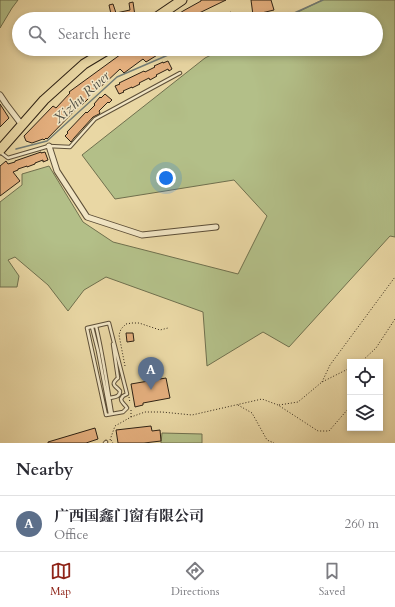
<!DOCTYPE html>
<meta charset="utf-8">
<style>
:root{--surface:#fff;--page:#f7f7f7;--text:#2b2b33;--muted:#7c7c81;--line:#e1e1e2;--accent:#8f2418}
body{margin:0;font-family:Cardo,"Noto Serif SC",serif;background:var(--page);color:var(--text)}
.controls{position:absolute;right:12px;bottom:12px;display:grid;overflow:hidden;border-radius:0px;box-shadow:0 2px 6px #0003}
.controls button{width:36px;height:36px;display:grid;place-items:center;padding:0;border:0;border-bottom:1px solid var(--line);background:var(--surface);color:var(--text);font:20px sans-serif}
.you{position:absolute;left:166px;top:178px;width:14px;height:14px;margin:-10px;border:3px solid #fff;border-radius:50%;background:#1a73e8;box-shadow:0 0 0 6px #1a73e833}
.badge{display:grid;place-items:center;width:26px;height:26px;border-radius:50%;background:var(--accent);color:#fff;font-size:13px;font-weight:700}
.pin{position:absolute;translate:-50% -33px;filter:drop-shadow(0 1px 2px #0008)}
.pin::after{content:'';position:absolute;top:21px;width:14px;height:12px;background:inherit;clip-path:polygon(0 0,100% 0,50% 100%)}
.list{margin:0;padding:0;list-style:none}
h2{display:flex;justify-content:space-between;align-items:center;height:52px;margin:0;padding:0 16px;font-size:17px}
h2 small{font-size:13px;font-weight:400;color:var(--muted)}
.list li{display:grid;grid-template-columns:26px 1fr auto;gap:12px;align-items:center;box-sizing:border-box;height:56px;padding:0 16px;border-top:1px solid var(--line)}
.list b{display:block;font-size:15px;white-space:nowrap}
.list p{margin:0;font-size:13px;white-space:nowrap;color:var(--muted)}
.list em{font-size:13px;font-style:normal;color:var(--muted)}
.icon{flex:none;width:22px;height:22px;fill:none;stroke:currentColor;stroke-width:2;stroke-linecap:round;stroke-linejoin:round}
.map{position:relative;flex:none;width:395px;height:443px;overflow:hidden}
.search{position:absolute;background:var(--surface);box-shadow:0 2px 6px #0003;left:12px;right:12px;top:12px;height:44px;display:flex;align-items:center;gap:10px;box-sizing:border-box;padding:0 14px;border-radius:22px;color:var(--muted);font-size:15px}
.sheet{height:108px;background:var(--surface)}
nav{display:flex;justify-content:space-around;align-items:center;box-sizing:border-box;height:56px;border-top:1px solid var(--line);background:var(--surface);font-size:11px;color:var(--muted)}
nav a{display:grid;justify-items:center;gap:2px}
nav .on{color:var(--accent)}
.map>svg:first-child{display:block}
.green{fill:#b3bf88;stroke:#70704e}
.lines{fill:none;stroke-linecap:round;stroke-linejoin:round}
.stream{stroke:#727b74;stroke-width:1.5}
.building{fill:#e3ae7d;stroke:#2e2214}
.lane-casing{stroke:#5d4f38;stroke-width:4.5}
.street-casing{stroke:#5d4f38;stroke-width:7}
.highway-casing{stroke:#2e2214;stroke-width:11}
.path{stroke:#2e2214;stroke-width:1;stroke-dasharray:1 2;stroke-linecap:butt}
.lane{stroke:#f1e5c4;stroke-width:2.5}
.street{stroke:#f1e5c4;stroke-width:5}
.highway{stroke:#e9d7a4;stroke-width:9}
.labels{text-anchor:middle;stroke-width:3;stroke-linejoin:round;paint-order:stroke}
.water-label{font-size:14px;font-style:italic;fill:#504e44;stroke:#f1e5c4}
</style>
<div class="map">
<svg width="395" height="443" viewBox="0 0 395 443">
<rect width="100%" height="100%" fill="#e9d7a4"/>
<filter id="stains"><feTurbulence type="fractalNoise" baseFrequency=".005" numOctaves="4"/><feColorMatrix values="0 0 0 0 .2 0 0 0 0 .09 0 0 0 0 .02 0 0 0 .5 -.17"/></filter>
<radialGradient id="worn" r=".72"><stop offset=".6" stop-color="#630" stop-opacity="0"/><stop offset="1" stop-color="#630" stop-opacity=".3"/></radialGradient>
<!-- green -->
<path class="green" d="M0,0H18L12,8L0,28Z
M322,0H395V237L390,236L289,347L263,332L207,366L203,312L106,277L84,290L68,311L48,285L15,257L8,260L19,276L17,287H0V202L22,185V174L49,166L83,222L113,242L238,274L267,216L234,180L115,199L82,155L205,58L223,49H376V19H284Z
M162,433L202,434V443H161Z"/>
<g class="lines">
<!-- stream -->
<path class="stream" d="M257,19L276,14H292L323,0
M16,149L47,141L117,77L182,49"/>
</g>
<!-- building -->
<path class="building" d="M201,0H226L195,15L197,19H171L183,11L201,1Z
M251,0H271L274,10L253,15Z
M133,2L135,16L129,18V19H109L108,15L111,14L109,5L113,4L116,13L130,10L129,3Z
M231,12L235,19H224L223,16Z
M128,49H167L146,62L143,59L124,73L120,69L104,84L87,96L89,98L82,105L81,104L47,139L46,138L44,140L43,139L32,143L26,141L24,136L53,106L56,108L70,93L69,92Z
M168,61L172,69L169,71L168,69L156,75L157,76L150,80L149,78L139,83L140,84L132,88V87L123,91L124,92L119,94L115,86L120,84L119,83L144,71L145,72L155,67L154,66L163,62V63Z
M105,94L112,100L109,103L108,102L99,111L100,113L99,114L93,117L74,138L71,142L65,136L68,133L67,132L86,112L87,113L95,105L94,104L100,97L101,98Z
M0,104L9,118L0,127Z
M41,152V153L45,152L48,160L43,162V160L35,163V164L27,167V166L18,169V170L13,172L20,181L0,196V166L6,161L8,164L15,162V161Z
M126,333H133L134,341L127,342Z
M166,378L170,398L143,403V405L135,407L131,384Z
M151,426L152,431L160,430L161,441L144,443H118L116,430Z
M95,428L98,439L86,443H48V442Z"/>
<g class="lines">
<defs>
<path id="lane" d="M0,152L8,158L49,146L70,147L95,119L180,73
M109,323L127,394L123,396L121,399C121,403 125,404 127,408L123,412L106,415L87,328Z
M96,326C103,355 107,385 112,414
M92,327L98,351L110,414
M109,398C115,397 120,397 120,391C115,385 110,385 118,378L113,344
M105,443L106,442"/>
<path id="street" d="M0,95L6,104L22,125
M49,146L57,171L87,217L142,235L216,227"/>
<path id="highway" d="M154,19L182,0
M0,150L44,100L84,64L109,49"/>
</defs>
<!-- lane casing -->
<use href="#lane" class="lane-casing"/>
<!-- street casing -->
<use href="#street" class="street-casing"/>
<!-- highway casing -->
<use href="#highway" class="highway-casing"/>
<!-- path -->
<path class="path" d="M361,362L376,348L395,319
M125,366L119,335L121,329L126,324L132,323H139L160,330L168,328
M322,382L330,365L395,277
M129,397L130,403
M238,405L252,413L267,440L274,443
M279,405L298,402L322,382L350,368
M131,410V417
M110,440L115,426L131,417L145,412H162L192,415L262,399L278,405L318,431H329L348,409L350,408
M111,440L113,443"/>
<!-- lane -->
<use href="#lane" class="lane"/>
<!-- street -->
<use href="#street" class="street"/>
<!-- highway -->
<use href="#highway" class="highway"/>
</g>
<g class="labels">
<!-- water labels -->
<g class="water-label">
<text transform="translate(81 97) rotate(-42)" y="5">Xizhu River</text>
</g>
</g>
<rect width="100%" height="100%" filter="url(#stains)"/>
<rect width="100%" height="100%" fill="url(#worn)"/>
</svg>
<div class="controls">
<button><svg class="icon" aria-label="locate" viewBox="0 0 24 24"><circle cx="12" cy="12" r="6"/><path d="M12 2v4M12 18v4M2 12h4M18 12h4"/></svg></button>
<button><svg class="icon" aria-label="layers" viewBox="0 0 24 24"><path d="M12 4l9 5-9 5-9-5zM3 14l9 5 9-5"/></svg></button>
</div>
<div class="you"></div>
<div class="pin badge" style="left:151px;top:390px;background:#5c6f8a">A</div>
<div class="search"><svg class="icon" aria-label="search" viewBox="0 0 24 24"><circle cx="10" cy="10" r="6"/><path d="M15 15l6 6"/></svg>Search here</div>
</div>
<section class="sheet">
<h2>Nearby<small></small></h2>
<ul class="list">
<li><span class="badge" style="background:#5c6f8a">A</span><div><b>广西国鑫门窗有限公司</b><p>Office</p></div><em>260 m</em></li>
</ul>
</section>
<nav>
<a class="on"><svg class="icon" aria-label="map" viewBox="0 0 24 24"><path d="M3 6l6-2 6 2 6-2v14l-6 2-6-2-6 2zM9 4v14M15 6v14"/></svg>Map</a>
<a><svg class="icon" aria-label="directions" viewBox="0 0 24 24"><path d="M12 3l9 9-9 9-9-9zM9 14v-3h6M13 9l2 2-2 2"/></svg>Directions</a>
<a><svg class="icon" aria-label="saved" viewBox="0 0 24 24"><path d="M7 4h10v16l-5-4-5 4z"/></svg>Saved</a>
</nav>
